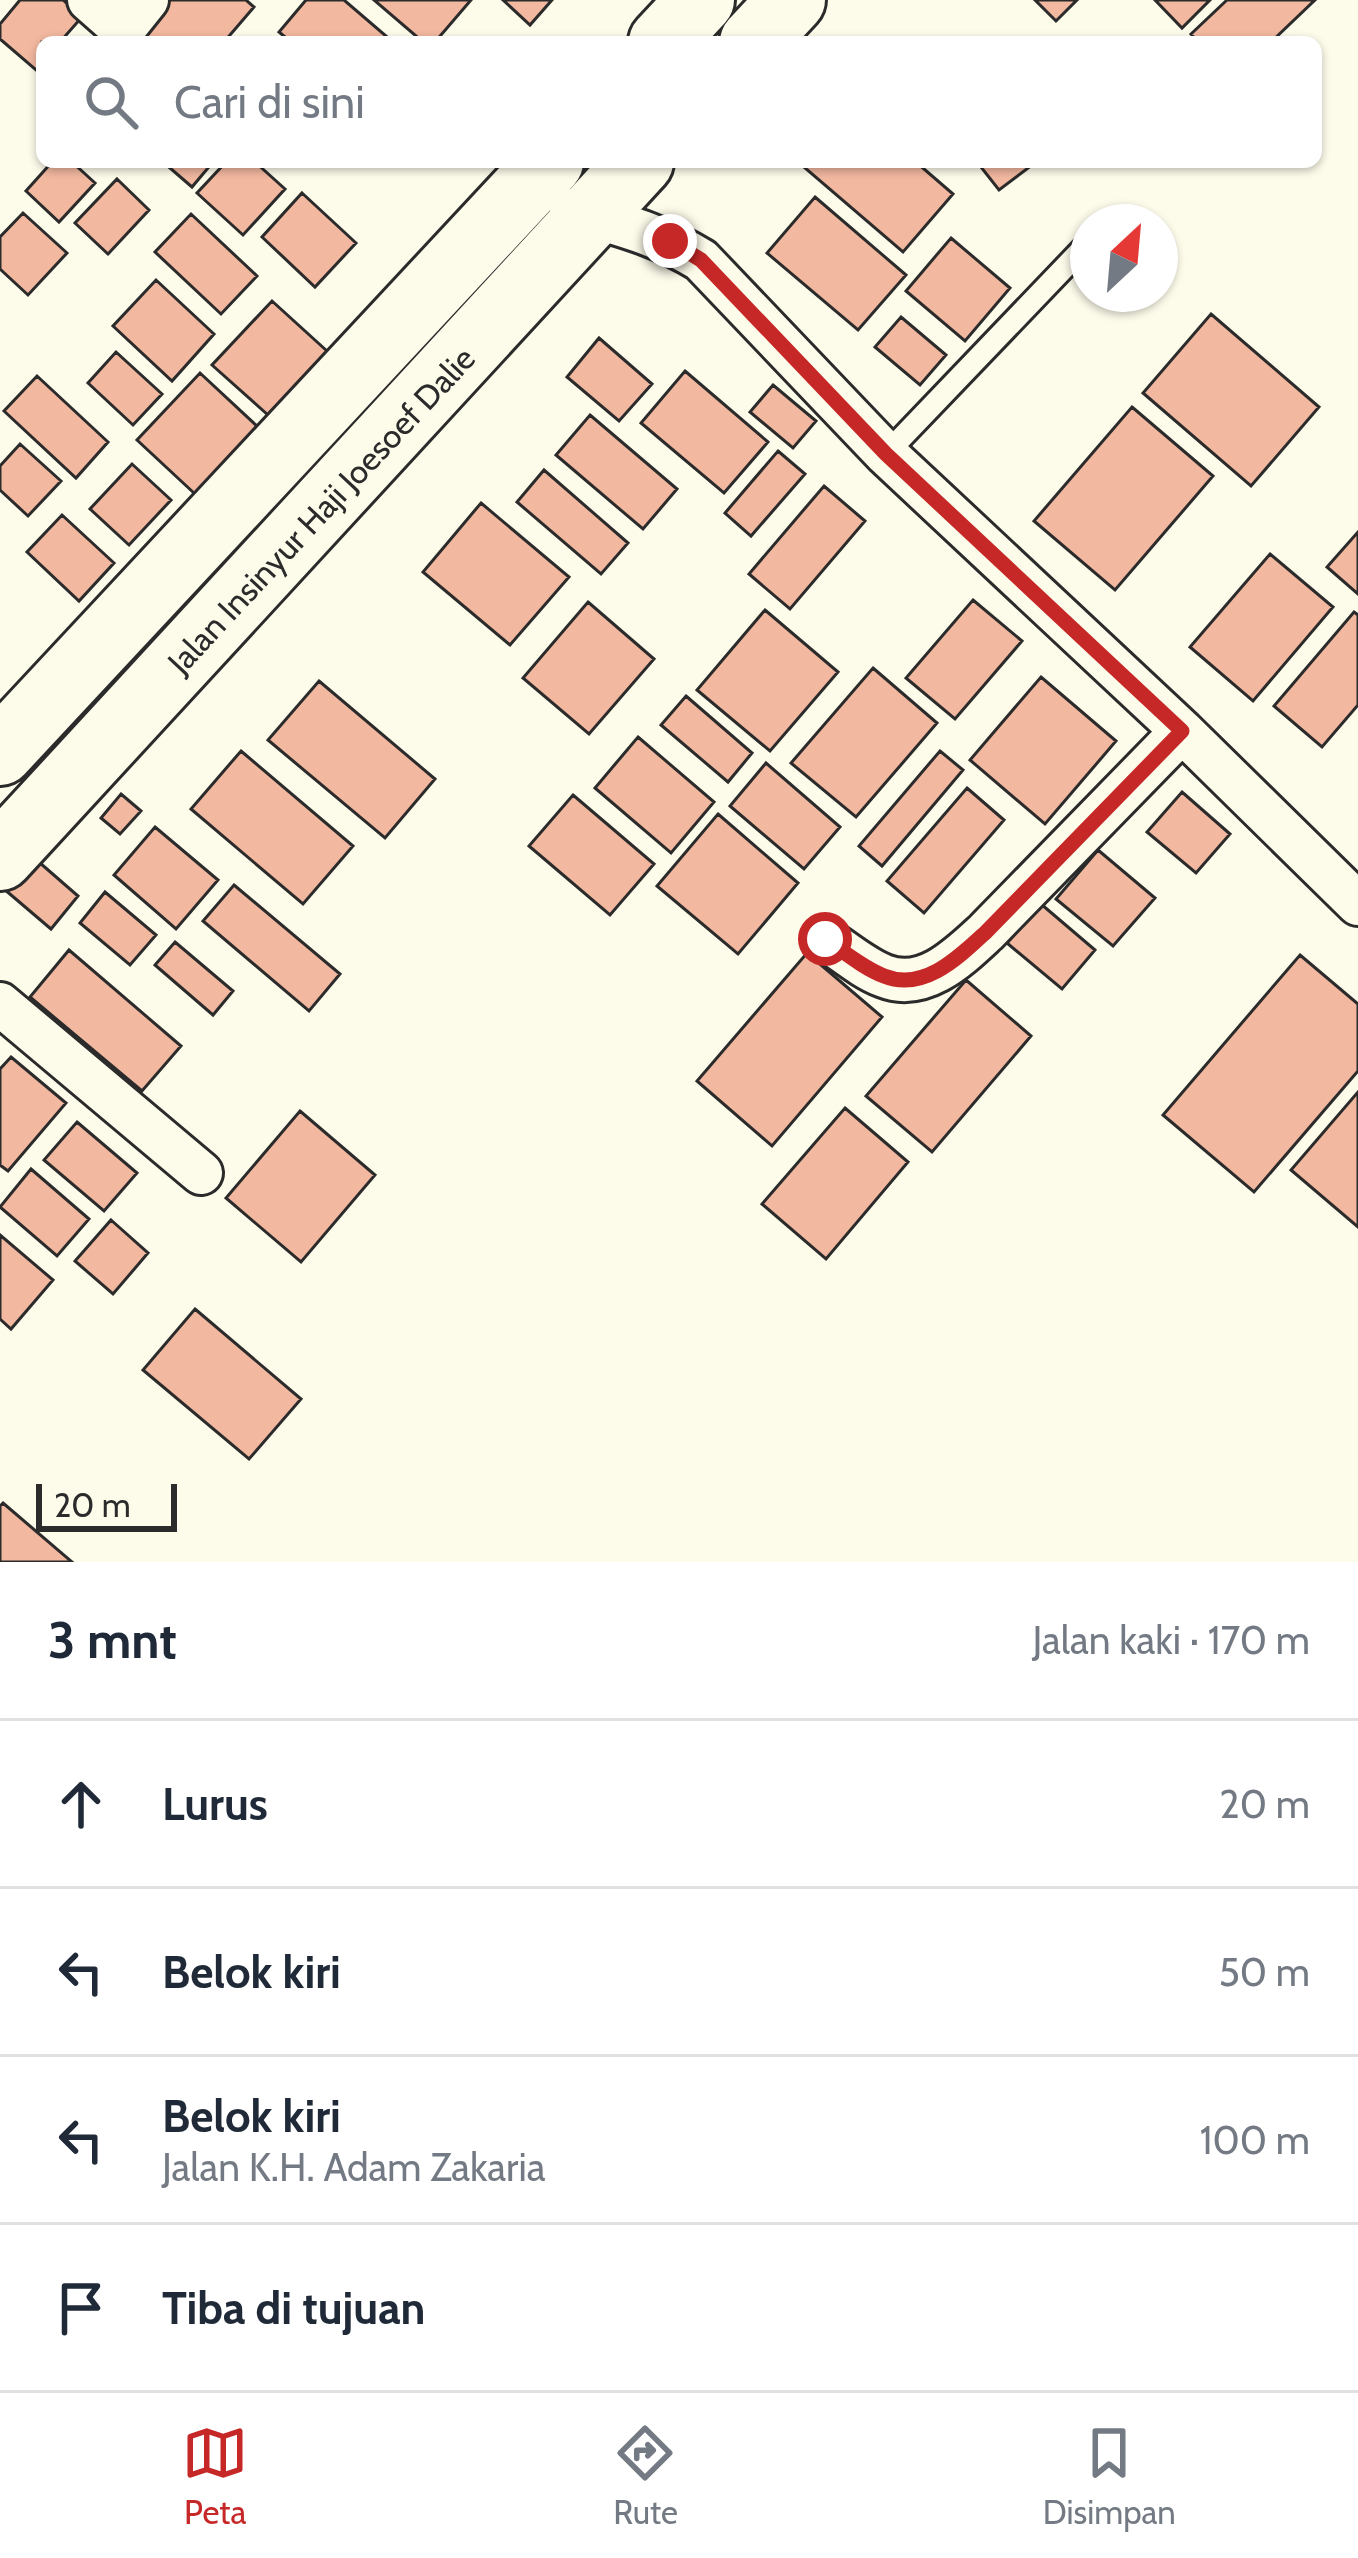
<!DOCTYPE html>
<html lang="id">
<meta charset="utf-8">
<style>
:root{--surface:#fff;--page:#f6f6f7;--text:#1f2937;--muted:#747a83;--line:#e0e1e3;--accent:#c62828}
body{margin:0;font-family:Cabin,sans-serif;background:var(--page);color:var(--text)}
.compass{position:absolute;left:1070px;top:204px;width:108px;height:108px;border-radius:50%;background:var(--surface);box-shadow:0 3px 9px #0004;rotate:26deg}
.scale{position:absolute;left:36px;bottom:30px;width:141px;box-sizing:border-box;padding-left:12px;border:6px solid #2b2b2b;border-top:0;font-size:33px;line-height:42px;white-space:nowrap;color:#2b2b2b;-webkit-text-stroke:9px #fdfbea;paint-order:stroke}
.stop{position:absolute;width:36px;height:36px;margin:-27px;border:9px solid #c62828;border-radius:50%;background:#fff}
.stop.end{background:#c62828;border-color:#fff;box-shadow:0 3px 12px #0008}
.list{margin:0;padding:0;list-style:none}
h2{display:flex;justify-content:space-between;align-items:center;height:156px;margin:0;padding:0 48px;font-size:51px}
h2 small{font-size:39px;font-weight:400;color:var(--muted)}
.list li{display:grid;grid-template-columns:78px 1fr auto;gap:36px;align-items:center;box-sizing:border-box;height:168px;padding:0 48px;border-top:3px solid var(--line)}
.list b{display:block;font-size:45px;white-space:nowrap}
.list p{margin:0;font-size:39px;white-space:nowrap;color:var(--muted)}
.list em{font-size:39px;font-style:normal;color:var(--muted)}
.icon{flex:none;width:66px;height:66px;fill:none;stroke:currentColor;stroke-width:2;stroke-linecap:round;stroke-linejoin:round}
.map{position:relative;flex:none;width:1358px;height:1562px;overflow:hidden}
.search{position:absolute;background:var(--surface);box-shadow:0 3px 9px #0004;left:36px;right:36px;top:36px;height:132px;display:flex;align-items:center;gap:30px;box-sizing:border-box;padding:0 42px;border-radius:18px;color:var(--muted);font-size:45px}
.sheet{height:828px;background:var(--surface)}
nav{display:flex;justify-content:space-around;align-items:center;box-sizing:border-box;height:168px;border-top:3px solid var(--line);background:var(--surface);font-size:33px;color:var(--muted)}
nav a{display:grid;justify-items:center;gap:6px}
nav .on{color:var(--accent)}
.map>svg:first-child{display:block}
.building{fill:#f2b8a0;stroke:#2b2b2b;stroke-width:3}
.lines{fill:none;stroke-linecap:round;stroke-linejoin:round}
.lane-casing{stroke:#2b2b2b;stroke-width:27}
.street-casing{stroke:#2b2b2b;stroke-width:48}
.primary-casing{stroke:#2b2b2b;stroke-width:72}
.lane{stroke:#fdfbea;stroke-width:21}
.street{stroke:#fdfbea;stroke-width:42}
.primary{stroke:#fdfbea;stroke-width:66}
.route{stroke:#c62828;stroke-width:15}
.labels{text-anchor:middle;stroke-width:9;stroke-linejoin:round;paint-order:stroke}
.street-label{font-size:33px;fill:#2b2b2b;stroke:#fdfbea}
</style>
<div class="map">
<svg width="1358" height="1562" viewBox="0 0 1358 1562">
<rect width="100%" height="100%" fill="#fdfbea"/>
<!-- building -->
<path class="building" d="M20,0H63L82,17L60,42H42V63L36,70L0,39V24Z
M163,0H246L254,7L224,42H150L136,31Z
M306,0H344L393,42H291L279,32Z
M374,0H471L435,42H423Z
M503,0H552L530,25Z
M1035,0H1077L1056,21Z
M1155,0H1210L1182,28Z
M1227,0H1315L1271,42H1198L1191,34Z
M52,162H72L95,183L59,222L26,191Z
M163,162H213L192,187Z
M226,162H255L285,189L243,235L197,193Z
M811,162H916L953,194L903,252L805,168Z
M977,162H1036L999,190Z
M117,179L149,210L108,254L75,223Z
M302,193L356,243L315,287L262,237Z
M815,197L906,275L858,330L767,253Z
M23,213L67,253L28,295L0,269V237Z
M191,214L257,276L221,314L155,252Z
M951,238L1010,288L965,341L906,291Z
M156,280L214,334L172,381L113,326Z
M272,301L327,351L268,415L212,365Z
M1211,314L1319,407L1251,486L1143,393Z
M901,317L946,355L920,385L875,347Z
M599,338L652,384L619,421L567,377Z
M116,352L162,394L133,425L88,383Z
M685,371L768,442L724,493L641,423Z
M200,373L258,427L195,494L137,440Z
M37,376L108,442L76,478L4,411Z
M773,385L816,421L793,448L750,412Z
M1132,407L1213,476L1115,590L1034,521Z
M590,415L677,489L643,529L556,455Z
M20,444L61,481L28,516L0,490V466Z
M778,451L805,474L751,536L725,513Z
M132,464L171,500L129,545L90,509Z
M544,470L628,543L601,574L517,502Z
M824,486L865,521L790,609L749,574Z
M481,503L569,577L510,645L423,572Z
M62,515L114,563L79,601L27,552Z
M1358,532V594L1327,567Z
M1270,554L1333,607L1253,701L1190,647Z
M973,600L1022,641L955,719L906,678Z
M588,602L654,659L589,734L523,678Z
M765,610L838,672L770,751L697,690Z
M1354,612L1358,615V705L1322,747L1274,706Z
M873,668L937,723L856,817L791,763Z
M1041,677L1116,741L1045,824L970,760Z
M319,681L435,779L385,838L268,740Z
M686,696L752,753L728,782L661,725Z
M638,737L714,802L671,853L595,788Z
M241,751L353,846L303,904L191,809Z
M940,751L963,770L882,866L859,846Z
M766,763L840,827L804,869L730,806Z
M967,788L1004,820L924,913L887,881Z
M1182,792L1230,834L1196,873L1147,832Z
M121,794L141,811L120,834L101,818Z
M573,795L654,864L610,915L529,846Z
M718,814L798,883L738,954L657,886Z
M155,827L218,880L176,929L114,875Z
M1098,850L1155,898L1113,946L1056,899Z
M32,856L78,896L51,929L4,889Z
M234,885L340,974L309,1011L203,921Z
M105,892L156,935L130,965L80,923Z
M1041,904L1095,950L1062,989L1007,943Z
M175,942L233,991L213,1015L155,965Z
M69,950L181,1046L142,1091L30,997Z
M807,953L882,1017L772,1146L697,1081Z
M1300,955L1358,1004V1071L1254,1192L1163,1115Z
M966,980L1031,1036L932,1152L866,1096Z
M11,1057L66,1103L8,1171L0,1165V1069Z
M1358,1092V1227L1291,1170Z
M845,1108L908,1162L826,1259L762,1204Z
M300,1111L375,1175L301,1262L226,1198Z
M77,1122L137,1173L104,1211L44,1160Z
M31,1169L89,1219L57,1256L0,1207Z
M111,1220L148,1253L113,1294L75,1261Z
M0,1235L53,1280L11,1329L0,1319Z
M195,1309L301,1399L249,1459L143,1370Z
M3,1503L72,1562H0V1506Z"/>
<g class="lines">
<defs>
<path id="lane" d="M886,454L1088,243"/>
<path id="street" d="M89,0L123,30L147,0
M571,210C618,224 659,234 701,260L886,454L1182,731L1358,904
M825,939C844,951 863,968 884,976C924,992 959,957 986,932L1182,731
M0,1004L201,1173"/>
<path id="primary" d="M662,42L701,0
M753,42L792,0
M0,752L550,162
M0,857L640,162"/>
</defs>
<!-- lane casing -->
<use href="#lane" class="lane-casing"/>
<!-- street casing -->
<use href="#street" class="street-casing"/>
<!-- primary casing -->
<use href="#primary" class="primary-casing"/>
<!-- lane -->
<use href="#lane" class="lane"/>
<!-- street -->
<use href="#street" class="street"/>
<!-- primary -->
<use href="#primary" class="primary"/>
</g>
<g class="lines">
<!-- route -->
<path class="route" d="M670,241L701,260L886,454L1182,731L986,932C959,957 924,992 884,976C863,968 843,951 825,939"/>
</g>
<g class="labels">
<!-- street labels -->
<g class="street-label">
<text transform="translate(321 510) rotate(-47)" y="12">Jalan Insinyur Haji Joesoef Dalie</text>
</g>
</g>
</svg>
<svg class="compass" viewBox="-18 -18 36 36"><path d="M0-13l5 13h-10z" fill="#e53935"/><path d="M0 13l5-13h-10z" fill="#747a83"/></svg>
<div class="scale">20 m</div>
<div class="stop" style="left:825px;top:939px"></div>
<div class="stop end" style="left:670px;top:241px"></div>
<div class="search"><svg class="icon" aria-label="search" viewBox="0 0 24 24"><circle cx="10" cy="10" r="6"/><path d="M15 15l6 6"/></svg>Cari di sini</div>
</div>
<section class="sheet">
<h2>3 mnt<small>Jalan kaki · 170 m</small></h2>
<ul class="list">
<li><svg class="icon" aria-label="ahead" viewBox="0 0 24 24"><path d="M12 20V5M6 11l6-6 6 6"/></svg><div><b>Lurus</b></div><em>20 m</em></li>
<li><svg class="icon" aria-label="left" viewBox="0 0 24 24"><path d="M17 20v-9H6M10 6l-5 5 5 5"/></svg><div><b>Belok kiri</b></div><em>50 m</em></li>
<li><svg class="icon" aria-label="left" viewBox="0 0 24 24"><path d="M17 20v-9H6M10 6l-5 5 5 5"/></svg><div><b>Belok kiri</b><p>Jalan K.H. Adam Zakaria</p></div><em>100 m</em></li>
<li><svg class="icon" aria-label="arrive" viewBox="0 0 24 24"><path d="M6 21V4h12l-3 4 3 4H6"/></svg><div><b>Tiba di tujuan</b></div></li>
</ul>
</section>
<nav>
<a class="on"><svg class="icon" aria-label="map" viewBox="0 0 24 24"><path d="M3 6l6-2 6 2 6-2v14l-6 2-6-2-6 2zM9 4v14M15 6v14"/></svg>Peta</a>
<a><svg class="icon" aria-label="directions" viewBox="0 0 24 24"><path d="M12 3l9 9-9 9-9-9zM9 14v-3h6M13 9l2 2-2 2"/></svg>Rute</a>
<a><svg class="icon" aria-label="saved" viewBox="0 0 24 24"><path d="M7 4h10v16l-5-4-5 4z"/></svg>Disimpan</a>
</nav>
